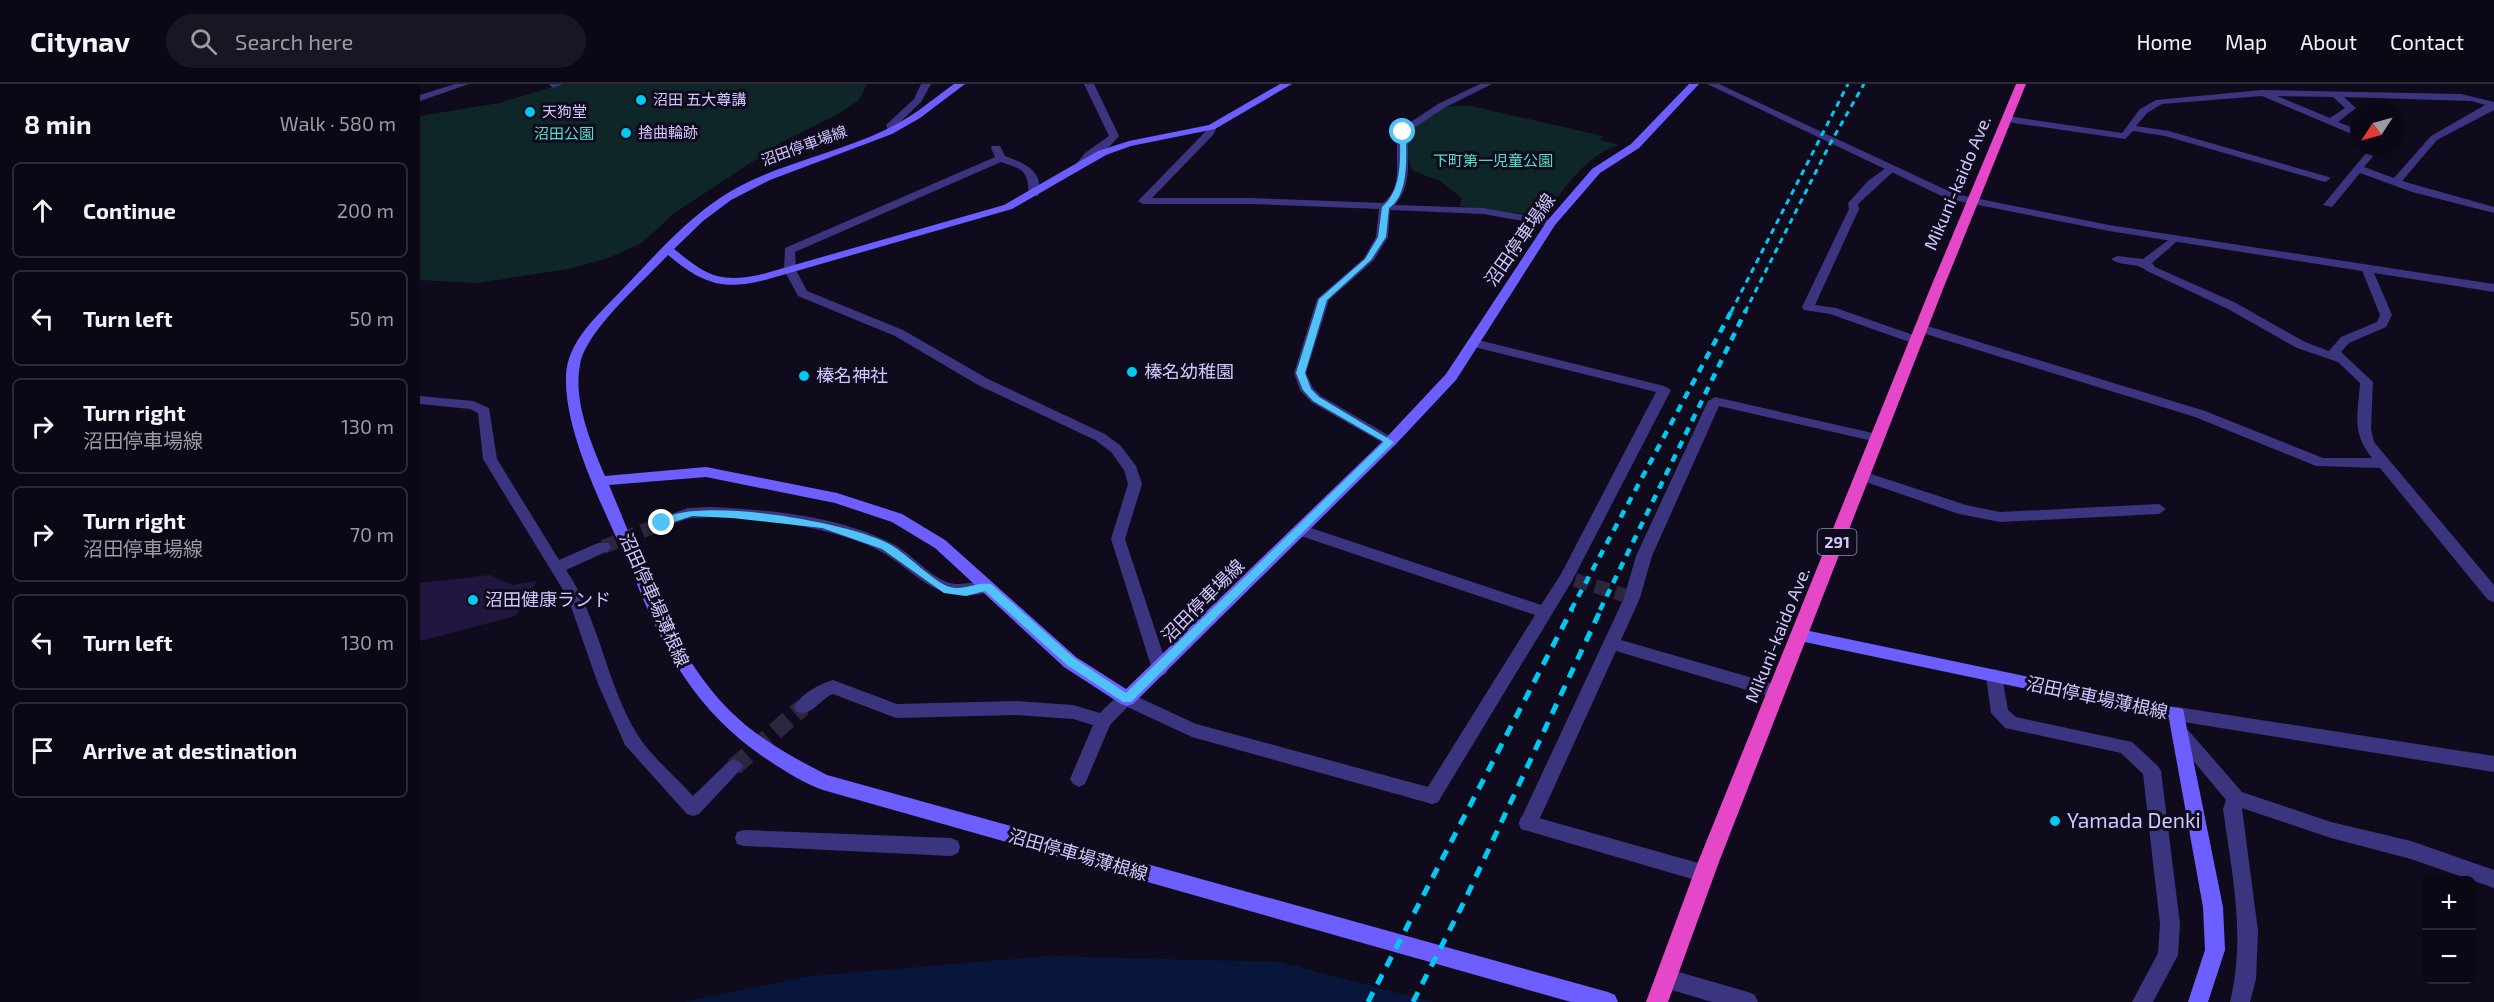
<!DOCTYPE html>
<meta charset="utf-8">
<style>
:root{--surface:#0b0816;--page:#191623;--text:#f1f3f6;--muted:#9a9aa1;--line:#2b2935}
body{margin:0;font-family:"Exo 2","Noto Sans JP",sans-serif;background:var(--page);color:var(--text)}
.controls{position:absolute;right:18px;bottom:18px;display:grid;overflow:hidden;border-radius:9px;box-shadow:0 3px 9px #0003}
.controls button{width:54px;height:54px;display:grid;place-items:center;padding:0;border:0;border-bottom:2px solid var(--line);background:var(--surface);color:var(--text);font:30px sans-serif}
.compass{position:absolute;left:1930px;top:18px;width:54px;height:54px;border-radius:50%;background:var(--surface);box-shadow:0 3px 9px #0003;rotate:234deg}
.stop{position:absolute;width:18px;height:18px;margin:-14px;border:4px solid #4fc3f7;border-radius:50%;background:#fff}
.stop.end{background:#4fc3f7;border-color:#fff;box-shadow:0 2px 6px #0008}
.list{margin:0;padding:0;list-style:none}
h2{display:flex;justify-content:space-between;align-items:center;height:78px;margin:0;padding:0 24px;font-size:26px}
h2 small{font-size:20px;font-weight:400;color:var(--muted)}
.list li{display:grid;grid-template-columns:39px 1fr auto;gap:18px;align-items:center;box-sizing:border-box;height:96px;margin:0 12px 12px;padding:0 12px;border:2px solid var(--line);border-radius:9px}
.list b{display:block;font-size:22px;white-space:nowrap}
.list p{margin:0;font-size:20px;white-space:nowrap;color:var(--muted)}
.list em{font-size:20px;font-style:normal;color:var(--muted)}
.icon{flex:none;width:33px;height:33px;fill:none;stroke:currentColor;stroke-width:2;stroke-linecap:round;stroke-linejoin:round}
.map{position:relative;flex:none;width:2074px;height:918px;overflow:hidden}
header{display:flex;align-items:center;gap:36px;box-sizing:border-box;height:84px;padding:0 30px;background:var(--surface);border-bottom:2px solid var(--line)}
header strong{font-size:28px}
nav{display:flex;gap:33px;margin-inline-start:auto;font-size:21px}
.search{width:420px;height:54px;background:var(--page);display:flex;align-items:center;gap:15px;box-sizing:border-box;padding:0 21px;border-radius:33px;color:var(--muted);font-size:22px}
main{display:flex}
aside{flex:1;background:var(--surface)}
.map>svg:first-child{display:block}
.green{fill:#0e2627}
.water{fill:#07163a}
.building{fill:#21163f}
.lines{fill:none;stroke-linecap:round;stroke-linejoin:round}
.minor-tunnel-far1{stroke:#2c273f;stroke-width:14;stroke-dasharray:14 7;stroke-linecap:butt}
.minor-tunnel{stroke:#2c273f;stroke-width:18;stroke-dasharray:18 9;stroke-linecap:butt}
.minor{fill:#3b347e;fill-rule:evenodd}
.tertiary{fill:#3b347e;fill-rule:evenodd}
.secondary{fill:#6c5eff;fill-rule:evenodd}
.trunk{fill:#e448c8;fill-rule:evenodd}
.rail-far2{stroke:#00caf2;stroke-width:3;stroke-dasharray:6 5;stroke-linecap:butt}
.rail-far1{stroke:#00caf2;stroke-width:4.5;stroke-dasharray:8 7;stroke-linecap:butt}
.rail{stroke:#00caf2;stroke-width:5;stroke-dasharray:11 9;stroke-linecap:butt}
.route{fill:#4fc3f7}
.poi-dot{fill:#00caf2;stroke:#0f0b1d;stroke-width:2}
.labels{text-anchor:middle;stroke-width:6;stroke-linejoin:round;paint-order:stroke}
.far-poi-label{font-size:15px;fill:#d1c7ff;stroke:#0f0b1d;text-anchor:start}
.far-park-label{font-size:15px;fill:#4fe2c7;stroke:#0f0b1d}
.far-street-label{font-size:15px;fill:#d1c7ff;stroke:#0f0b1d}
.shield{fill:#0f0b1d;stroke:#978fbb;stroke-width:1.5}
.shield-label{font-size:16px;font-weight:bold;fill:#d1c7ff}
.street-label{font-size:18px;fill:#d1c7ff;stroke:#0f0b1d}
.poi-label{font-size:18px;fill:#d1c7ff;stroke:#0f0b1d;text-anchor:start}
.near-poi-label{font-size:21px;fill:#d1c7ff;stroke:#0f0b1d;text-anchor:start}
</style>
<header>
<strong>Citynav</strong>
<div class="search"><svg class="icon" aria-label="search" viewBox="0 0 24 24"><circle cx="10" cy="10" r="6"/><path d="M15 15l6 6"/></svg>Search here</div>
<nav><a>Home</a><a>Map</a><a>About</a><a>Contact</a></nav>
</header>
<main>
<aside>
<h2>8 min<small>Walk · 580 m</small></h2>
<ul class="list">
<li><svg class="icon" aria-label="ahead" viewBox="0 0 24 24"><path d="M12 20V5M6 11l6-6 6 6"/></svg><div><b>Continue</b></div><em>200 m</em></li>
<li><svg class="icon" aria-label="left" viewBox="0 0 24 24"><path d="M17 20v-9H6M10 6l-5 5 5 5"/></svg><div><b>Turn left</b></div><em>50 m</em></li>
<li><svg class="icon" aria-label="right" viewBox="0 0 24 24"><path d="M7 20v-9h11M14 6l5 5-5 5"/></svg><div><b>Turn right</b><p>沼田停車場線</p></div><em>130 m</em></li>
<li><svg class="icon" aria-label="right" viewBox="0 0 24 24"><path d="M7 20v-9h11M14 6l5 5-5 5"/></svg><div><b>Turn right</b><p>沼田停車場線</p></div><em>70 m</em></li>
<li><svg class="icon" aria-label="left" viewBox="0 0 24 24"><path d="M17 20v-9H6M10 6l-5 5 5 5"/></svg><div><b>Turn left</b></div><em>130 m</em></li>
<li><svg class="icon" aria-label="arrive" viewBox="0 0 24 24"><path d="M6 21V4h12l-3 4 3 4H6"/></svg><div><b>Arrive at destination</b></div></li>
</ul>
</aside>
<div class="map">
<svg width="2074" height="918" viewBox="0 0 2074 918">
<rect width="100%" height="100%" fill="#0f0b1d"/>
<!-- green -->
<path class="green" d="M142,0H447L439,16L420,29L362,58L253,130L222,159L186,175L148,185L58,199L0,196V32L79,19Z
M1051,22L1183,52L1180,56L1199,61C1164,72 1144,105 1123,133L1040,122L1042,114L1020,97L993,87C978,58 995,36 1023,24C1031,21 1043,22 1051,22Z"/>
<!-- water -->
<path class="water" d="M629,872L860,878L1013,918H262L391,892Z"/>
<!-- building -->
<path class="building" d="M70,491L92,501L117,497L96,532L0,557V499Z"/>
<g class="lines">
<!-- minor-tunnel-far1 -->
<path class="minor-tunnel-far1" d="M183,463L242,439
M1155,496L1207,512"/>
<!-- minor-tunnel -->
<path class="minor-tunnel" d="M314,683L383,623"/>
<!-- minor -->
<path class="minor" d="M35,0H49L0,17V11Z
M129,0H143L133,4Z
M501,0H511L501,18L476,42L475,48H469L466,41L494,15Z
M664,0H674L699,52L690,62L661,83L656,80L665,69L689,52Z
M1060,0H1072L1024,24L988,48C987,73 993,101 975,121L1063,124L1131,136L1136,139L1131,142L1063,130L970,126L968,153L954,176L909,216L886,289L893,304L901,312L975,355L977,358L975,361L970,363L891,318L880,306L874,289L897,215L944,174L956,153L959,125L833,120H723L718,117L785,48L789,41L792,40L797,43L793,51L732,114H833L963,119C987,100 971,69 980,45L1018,20Z
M1842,6L2041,10L2074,18V26L2017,56L1982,97L2074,123V129L1992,108L1940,89L1912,123L1903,121L1951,63H1961L1944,83L1974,94L2011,52L2065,21L2052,17L1924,13L1936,24L1918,38L1939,46V53L1842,12L1742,20L1727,29L1716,42L1749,47L1909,93L1910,95L1905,98L1745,52L1713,47L1705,55L1587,38L1582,35L1587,32L1702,49L1720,25L1736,16ZM1857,12L1913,13L1925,24L1910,34Z
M572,62H580L585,72C604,79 625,87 618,112L609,110C607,85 603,86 581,78L375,168L376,186L387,207L483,246L568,295L685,350L701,362L716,382L722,400L705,455L748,585L746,590L740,592L734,590L732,585L691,455L708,400L704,386L691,368L675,356L558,301L475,252L378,212L364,186L365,164L575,73L571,64Z
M1467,83L1476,85L1438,120L1439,125L1395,221L1416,224L1499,253V259L1495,260L1410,230L1384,226L1382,223L1429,125L1428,119L1448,97Z
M1755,151L1761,154L1732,179L1735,183L1816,219L1885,258L1909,267L1921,253L1957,238L1960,231L1941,184L1947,181L1951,182L1972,231L1966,243L1929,259L1921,268L1953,298L1951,345L1954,358L2074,501V518L2068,516L1960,384L1896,382L1775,333L1496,247L1494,244L1496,241H1504L1785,327L1903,374H1952C1931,348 1938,331 1940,299L1918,278L1877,264L1808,225L1727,187C1717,178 1702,183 1691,175L1697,172L1723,175Z
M1054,255L1244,302L1251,306L1152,497L1018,718L1012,720L1006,718L1003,712L1006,706L1115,531L875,450L873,446L880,441L885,442L1121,521L1141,490L1236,308L1050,262L1048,259Z
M0,312L53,317L69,324L77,375L139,476L178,459H188L191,463L188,467L146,486C180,536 186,599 217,650C229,670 257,694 273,712L308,678L314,675L320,678L323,683L279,730L273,732L267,730L205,661L178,600L148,514L63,375L58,329L50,325L0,320Z
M1295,313L1457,350L1464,354L1457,358L1299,322L1232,472L1220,514L1201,556L1357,601L1363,603L1365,608L1363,613L1357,615L1196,567L1115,745L1108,747L1101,745L1099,739L1204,514L1216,472L1288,317Z
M1442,387L1546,421L1580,428L1739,420L1746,425L1739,430L1580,438L1539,430L1437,395L1435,392Z
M292,423C351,426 418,432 471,459C492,469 506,490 527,498C542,504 558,494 573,499L575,503L573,507C510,526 496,480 445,460C398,441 324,430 273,434C262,435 252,441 242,444L235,439L237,435L268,424Z
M1574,585L1580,587L1582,592L1588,626L1596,633L1712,658L1738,682L1741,687L1760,840L1758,871L1733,918H1712L1738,869L1740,840L1723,690L1701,669L1585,644L1571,629L1566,592L1568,587Z
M413,596L477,620L596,617L653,621L680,629C689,621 700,606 713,610L715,615L690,641L665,700L659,703L653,700L650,695L673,641L653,635L596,631L476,634L413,610C400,615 392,633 377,628L374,623C382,609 398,601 413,596Z
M1762,644L1768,646L1822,708L1911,738L1991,757L2074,786V804L1991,775L1911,754L1822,724L1838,847L1836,895L1830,918H1810C1826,853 1812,790 1803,725L1806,716L1756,656L1753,651L1756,646Z
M324,746L531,754L538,757L540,763L538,769L531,772L324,762L317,760L315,754L317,748Z
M1245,884L1328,908L1335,911L1338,918H1292L1245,904L1238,901L1235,894L1238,887Z"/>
<!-- tertiary -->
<path class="tertiary" d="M1287,0H1299L1535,110L1689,141L2074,200V208L1689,147L1528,115Z
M707,608L776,640L1012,704L1018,706L1021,712L1018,718L1012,720L772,653L701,620L699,615L701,610Z
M1757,623L2074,672V688L1757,637L1751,635L1748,630L1751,625Z
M1108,731L1282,780L1289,783L1292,789L1289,795L1282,798L1108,747L1101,745L1099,739L1101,733Z"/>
<!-- secondary -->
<path class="secondary" d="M534,0H545L500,34L472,50L350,96L311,116L283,137L254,165C286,191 298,199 339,191L584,121L678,67L709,57L789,41L860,0H872L795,45L711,62L686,71L592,125L345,196C301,207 282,199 248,171C223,198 166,246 160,281C153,317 171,359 185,392L286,383L417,409L482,430L525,456L656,573L706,605L965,355L1026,290L1127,137L1172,85L1211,60L1269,0H1279L1219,64L1180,89L1135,141L1036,296L975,361L713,620L707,622L701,620L644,583L515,464L472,438L415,419L286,393L189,401C221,476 251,567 309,626C337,654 372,673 407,691L1188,908L1195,911L1198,918H1151L403,706C383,699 363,686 345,674C277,628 244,568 214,493C190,436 144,353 146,292C147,258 177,232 199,209C232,175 263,138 303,112C353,80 414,71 467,45C491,34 512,16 534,0Z
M1380,545L1763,625L1803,823L1805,866L1788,918H1768L1785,866L1783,823L1749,635L1380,557L1374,555L1372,551L1374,547Z"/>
<!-- trunk -->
<path class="trunk" d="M1596,0H1606L1523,205L1299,778L1248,918H1226L1278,778L1510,205Z"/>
<!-- rail-far2 -->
<path class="rail-far2" d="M1311,228L1428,0
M1325,228L1411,58L1444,0"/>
<!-- rail-far1 -->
<path class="rail-far1" d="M1151,526L1312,226
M1180,526L1326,226"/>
<!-- rail -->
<path class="rail" d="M948,918L1152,525
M993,918L1045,816L1181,525"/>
</g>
<!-- route -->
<path class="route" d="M983,46L986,48C986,69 990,111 969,124L966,153L951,176L907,216L885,289L891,305L899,313L974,358L711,618H703L647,581L565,507L546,512L524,509L462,465L402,444L312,434L272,432L242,442L237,439C268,409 434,439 471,461C487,470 515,499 530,503C544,507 558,497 571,500L654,574L706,609L964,358L893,317L883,306L876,289L899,215L945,175L958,153L962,123C983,105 980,73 980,48Z"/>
<!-- markers -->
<g class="poi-dot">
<circle cx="221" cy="16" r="6"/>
<circle cx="110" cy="28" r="6"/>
<circle cx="206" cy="49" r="6"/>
<circle cx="712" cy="288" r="6"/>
<circle cx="384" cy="292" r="6"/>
<circle cx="53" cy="516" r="6"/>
<circle cx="1635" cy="737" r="6"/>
</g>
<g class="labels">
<!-- far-poi labels -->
<g class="far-poi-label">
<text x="233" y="21">沼田 五大尊講</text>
<text x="122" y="33">天狗堂</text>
<text x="218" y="54">捨曲輪跡</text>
</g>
<!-- far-park labels -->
<g class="far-park-label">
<text x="144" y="55">沼田公園</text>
<text x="1073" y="82">下町第一児童公園</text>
</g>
<!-- far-street labels -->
<g class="far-street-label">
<text transform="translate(384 62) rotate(-20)" y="5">沼田停車場線</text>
</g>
<!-- shield labels -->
<rect class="shield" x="1397.5" y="445" width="39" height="26" rx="4.5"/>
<g class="shield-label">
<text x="1417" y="464">291</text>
</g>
<!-- street labels -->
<g class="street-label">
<text transform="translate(1538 99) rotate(-67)" y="6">Mikuni-kaido Ave.</text>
<text transform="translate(1100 156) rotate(-55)" y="6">沼田停車場線</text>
<text transform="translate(234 516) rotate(66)" y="6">沼田停車場薄根線</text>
<text transform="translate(783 517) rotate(-45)" y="6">沼田停車場線</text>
<text transform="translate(1358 551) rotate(-68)" y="6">Mikuni-kaido Ave.</text>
<text transform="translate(1677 614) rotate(12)" y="6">沼田停車場薄根線</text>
<text transform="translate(658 771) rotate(16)" y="6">沼田停車場薄根線</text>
</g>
<!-- poi labels -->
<g class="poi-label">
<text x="724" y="294">榛名幼稚園</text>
<text x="396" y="298">榛名神社</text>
<text x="65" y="522">沼田健康ランド</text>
</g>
<!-- near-poi labels -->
<g class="near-poi-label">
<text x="1647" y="744">Yamada Denki</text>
</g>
</g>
</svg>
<div class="controls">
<button>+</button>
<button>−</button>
</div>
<svg class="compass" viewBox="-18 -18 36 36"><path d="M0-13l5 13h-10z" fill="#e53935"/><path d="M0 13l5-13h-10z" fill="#9a9aa1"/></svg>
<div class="stop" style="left:983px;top:48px"></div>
<div class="stop end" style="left:242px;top:439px"></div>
</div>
</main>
